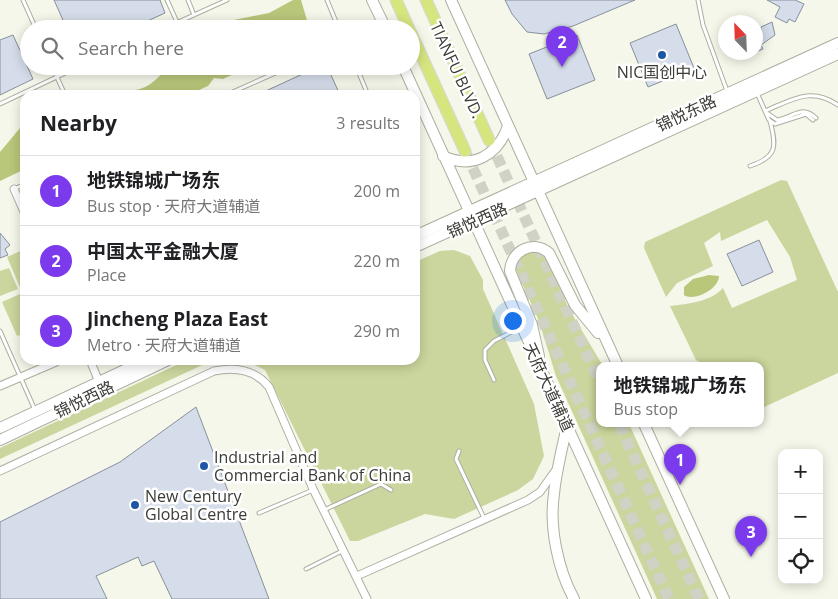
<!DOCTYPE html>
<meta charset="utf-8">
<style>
:root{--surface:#fff;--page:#f6f6f6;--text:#202124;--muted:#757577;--line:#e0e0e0;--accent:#7c3aed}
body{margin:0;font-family:"Open Sans","Noto Sans SC",sans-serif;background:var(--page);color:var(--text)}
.controls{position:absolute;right:15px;bottom:15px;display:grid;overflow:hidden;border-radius:10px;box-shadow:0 2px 12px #0003}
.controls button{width:45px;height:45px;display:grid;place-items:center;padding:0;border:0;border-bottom:1px solid var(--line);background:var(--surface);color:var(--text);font:25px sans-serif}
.compass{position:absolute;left:718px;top:15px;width:45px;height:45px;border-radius:50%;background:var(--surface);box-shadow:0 2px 12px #0003;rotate:337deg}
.you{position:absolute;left:512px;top:320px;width:18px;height:18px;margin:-12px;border:4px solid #fff;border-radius:50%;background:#1a73e8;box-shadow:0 0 0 8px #1a73e833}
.badge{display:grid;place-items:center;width:32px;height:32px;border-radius:50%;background:var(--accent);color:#fff;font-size:16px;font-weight:700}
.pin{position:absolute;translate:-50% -41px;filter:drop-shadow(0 1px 2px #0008)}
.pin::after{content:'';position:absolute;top:26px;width:18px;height:15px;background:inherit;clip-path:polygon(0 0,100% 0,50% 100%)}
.popup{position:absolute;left:596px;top:362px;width:168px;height:65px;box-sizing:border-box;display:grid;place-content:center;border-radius:10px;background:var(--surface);filter:drop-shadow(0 1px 4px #0005);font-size:16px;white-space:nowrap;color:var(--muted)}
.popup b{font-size:19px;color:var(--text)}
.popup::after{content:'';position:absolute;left:50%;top:100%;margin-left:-10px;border:10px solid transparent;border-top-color:var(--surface)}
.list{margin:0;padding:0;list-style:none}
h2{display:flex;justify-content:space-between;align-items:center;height:65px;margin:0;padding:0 20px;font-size:21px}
h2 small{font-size:16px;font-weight:400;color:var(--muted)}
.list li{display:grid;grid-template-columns:32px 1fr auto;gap:15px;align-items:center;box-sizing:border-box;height:70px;padding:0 20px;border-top:1px solid var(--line)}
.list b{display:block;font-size:19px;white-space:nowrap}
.list p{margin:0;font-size:16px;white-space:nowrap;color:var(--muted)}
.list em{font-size:16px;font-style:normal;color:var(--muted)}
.icon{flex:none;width:28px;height:28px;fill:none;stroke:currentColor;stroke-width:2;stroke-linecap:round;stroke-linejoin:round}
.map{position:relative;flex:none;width:838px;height:599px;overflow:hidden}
.search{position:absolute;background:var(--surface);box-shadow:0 2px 12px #0003;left:20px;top:20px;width:400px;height:55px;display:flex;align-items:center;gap:12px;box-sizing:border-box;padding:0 18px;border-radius:28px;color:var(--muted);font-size:19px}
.panel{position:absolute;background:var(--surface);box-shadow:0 2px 12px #0003;left:20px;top:90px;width:400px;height:275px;border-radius:15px}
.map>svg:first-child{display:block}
.green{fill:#cad69d}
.water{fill:#b8c77a}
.building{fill:#d5ddea;stroke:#88909c}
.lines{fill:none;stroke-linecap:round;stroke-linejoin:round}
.primary-tunnel{stroke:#cfd2c5;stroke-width:11;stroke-dasharray:11 5.5;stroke-linecap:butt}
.lane-casing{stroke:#acafa1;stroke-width:5}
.street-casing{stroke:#acafa1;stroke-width:9}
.secondary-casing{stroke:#acafa1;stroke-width:12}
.primary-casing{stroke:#d8d8d7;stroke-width:13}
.lane{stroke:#fff;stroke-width:3}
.street{stroke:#fff;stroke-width:7}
.secondary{stroke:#fff;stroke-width:10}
.primary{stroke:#d7e57f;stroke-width:11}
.poi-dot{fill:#1d55a7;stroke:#fff;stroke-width:2}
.labels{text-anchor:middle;stroke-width:5;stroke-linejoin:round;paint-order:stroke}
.street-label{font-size:16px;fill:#3a3c36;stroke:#fff}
.poi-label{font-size:16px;fill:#3a3c36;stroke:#fff;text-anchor:start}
</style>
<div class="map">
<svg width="838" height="599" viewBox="0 0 838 599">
<rect width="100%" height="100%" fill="#f4f7e9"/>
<!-- green -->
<path class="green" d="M781,180L787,181L838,292V373L760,409V366H703L700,362L696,360L670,306C688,304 710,302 723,288L732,308L797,280L790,257L767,220L721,241L720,232L704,243L713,266L677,283L666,297L644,248L645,242Z
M531,248L544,253L569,309L603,366H600V424H629L709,599H657L556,376L539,321L516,270C514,258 521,254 531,248Z
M25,249V290L22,292L7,257Z
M454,250L470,256L483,280V289L534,404L544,456L533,479L518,490L454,519L425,514L358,541H350L265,370L245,360H415V262L440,251Z
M9,268L18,289L0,296V271Z
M20,294L25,304V333L17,336L2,302Z
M187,360H213L0,459V448Z"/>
<!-- water -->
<path class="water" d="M293,0H301L309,27L313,26L314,29H210L224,22L269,13Z
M169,66H251L223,79L214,78L208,86L188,95H66C92,86 119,98 145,87C154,83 162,73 169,66Z
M25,122V169L0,181V152Z
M709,275L719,276C719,289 694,302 684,295V287L693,279Z"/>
<!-- building -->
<path class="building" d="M54,0H160L165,13L130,29H67Z
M505,0H635L573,26L544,34L527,32L512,14Z
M767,0H795L804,4L795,22L789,19L787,23L775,17L780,7Z
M772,22L775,35L761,45L763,49L756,52V25L761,38V27Z
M676,24L694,68L648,87L630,43Z
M13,35L33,79L0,95V40Z
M577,35L595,80L547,99L529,54Z
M320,66H327L340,95H257Z
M0,233L10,245L5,249L8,255L0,258Z
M759,240L773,272L742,286L727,254Z
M196,407L269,599H172L154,561L142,566L138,557L96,576L107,599H0V522L120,462Z"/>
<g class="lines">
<!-- primary-tunnel -->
<path class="primary-tunnel" d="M490,141L600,383
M466,153L669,599
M619,424L699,599"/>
<defs>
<path id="lane" d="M23,0L36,29
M167,0L177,22
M188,0L194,15
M327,0L339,29
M698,0L703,25L727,91
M163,29L227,0
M52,66L65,95
M356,66L368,95
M757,93L769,120L775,124L806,114L813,120
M226,95L291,66
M0,104L80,66
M765,111C792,100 811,86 838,105
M767,113L777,120C794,117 802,104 816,118
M750,166C777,157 777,147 770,121
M14,189L25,184
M0,331L35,410
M494,380L485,360V350L494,341L521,327
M459,451L456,459L484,518
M324,510L381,484L391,490
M259,513L313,490
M306,569L344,550"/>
<path id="street" d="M14,189L25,214
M90,360L99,382
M0,386L56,362
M0,471L214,371C235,367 255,369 269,387L313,489L367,599
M357,576L528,500L540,492L555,471"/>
<path id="secondary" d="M372,0L386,29
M451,0L618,366
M403,66L646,599
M443,156C473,170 498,155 508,126
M415,236L838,43
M415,247L838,54
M539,356L532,325L510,271C511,251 533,239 549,253L575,305L598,333
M644,424L724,599
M567,426C562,449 556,472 554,494C549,527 558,570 574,599
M0,428L146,360
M0,440L168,360"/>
<path id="primary" d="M396,0L409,29
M426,0L489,140
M411,33L465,151"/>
</defs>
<!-- lane casing -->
<use href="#lane" class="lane-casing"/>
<!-- street casing -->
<use href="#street" class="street-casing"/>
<!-- secondary casing -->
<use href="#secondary" class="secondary-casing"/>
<!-- primary casing -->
<use href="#primary" class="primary-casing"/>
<!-- lane -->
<use href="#lane" class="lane"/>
<!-- street -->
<use href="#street" class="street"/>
<!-- secondary -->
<use href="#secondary" class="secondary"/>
<!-- primary -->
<use href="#primary" class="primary"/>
</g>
<!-- markers -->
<g class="poi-dot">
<circle cx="662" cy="55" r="5"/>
<circle cx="204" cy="466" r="5"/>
<circle cx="135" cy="505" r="5"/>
</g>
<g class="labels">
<!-- street labels -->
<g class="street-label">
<text transform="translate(457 70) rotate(65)" y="6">TIANFU BLVD.</text>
<text transform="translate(686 113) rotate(-25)" y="6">锦悦东路</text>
<text transform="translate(477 220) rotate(-24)" y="6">锦悦西路</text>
<text transform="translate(549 387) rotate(65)" y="6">天府大道辅道</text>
<text transform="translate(84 399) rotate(-26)" y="6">锦悦西路</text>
</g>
<!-- poi labels -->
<g class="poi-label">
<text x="662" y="78" text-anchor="middle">NIC国创中心</text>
<text x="214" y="463">Industrial and<tspan x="214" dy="18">Commercial Bank of China</tspan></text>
<text x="145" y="502">New Century<tspan x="145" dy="18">Global Centre</tspan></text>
</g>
</g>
</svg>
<div class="controls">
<button>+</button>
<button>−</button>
<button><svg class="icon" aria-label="locate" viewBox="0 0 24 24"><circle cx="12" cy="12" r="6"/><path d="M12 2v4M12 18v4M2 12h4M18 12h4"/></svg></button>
</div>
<svg class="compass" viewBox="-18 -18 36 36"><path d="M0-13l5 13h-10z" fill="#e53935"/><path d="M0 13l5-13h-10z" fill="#757577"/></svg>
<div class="you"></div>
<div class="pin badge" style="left:680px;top:485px">1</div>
<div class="popup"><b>地铁锦城广场东</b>Bus stop</div>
<div class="pin badge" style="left:562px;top:67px">2</div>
<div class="pin badge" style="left:751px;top:557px">3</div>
<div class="search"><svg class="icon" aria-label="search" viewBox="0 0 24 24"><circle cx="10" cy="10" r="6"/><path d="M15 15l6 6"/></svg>Search here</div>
<section class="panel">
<h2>Nearby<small>3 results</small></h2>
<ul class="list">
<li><span class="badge">1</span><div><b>地铁锦城广场东</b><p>Bus stop · 天府大道辅道</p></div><em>200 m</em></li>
<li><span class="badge">2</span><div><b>中国太平金融大厦</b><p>Place</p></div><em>220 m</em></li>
<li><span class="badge">3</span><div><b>Jincheng Plaza East</b><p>Metro · 天府大道辅道</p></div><em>290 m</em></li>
</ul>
</section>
</div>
